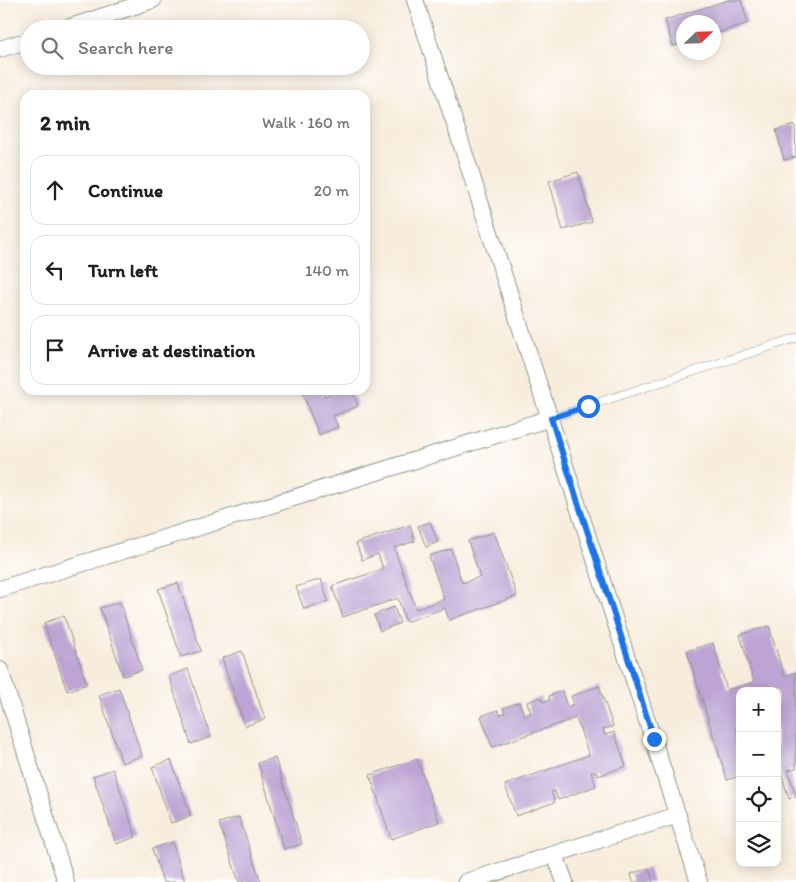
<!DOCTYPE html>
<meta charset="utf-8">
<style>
:root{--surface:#fff;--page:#f2f2f2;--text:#202124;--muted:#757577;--line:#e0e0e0}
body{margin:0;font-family:Itim,sans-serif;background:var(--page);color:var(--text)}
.controls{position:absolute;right:15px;bottom:15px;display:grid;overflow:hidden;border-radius:10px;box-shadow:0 2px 12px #0003}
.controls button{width:45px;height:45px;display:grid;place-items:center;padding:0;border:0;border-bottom:1px solid var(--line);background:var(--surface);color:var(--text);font:25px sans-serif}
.compass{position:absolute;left:676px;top:15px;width:45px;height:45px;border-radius:50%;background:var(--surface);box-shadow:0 2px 12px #0003;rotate:67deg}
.stop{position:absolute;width:15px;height:15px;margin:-11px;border:4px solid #1a73e8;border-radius:50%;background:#fff}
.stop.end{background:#1a73e8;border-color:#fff;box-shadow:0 1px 5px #0008}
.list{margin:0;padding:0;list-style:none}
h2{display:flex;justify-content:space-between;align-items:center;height:65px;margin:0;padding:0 20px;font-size:21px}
h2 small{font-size:16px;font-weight:400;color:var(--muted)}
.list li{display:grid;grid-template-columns:32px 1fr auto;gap:15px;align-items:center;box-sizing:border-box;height:70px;margin:0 10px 10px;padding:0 10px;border:1px solid var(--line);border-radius:15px}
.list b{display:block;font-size:19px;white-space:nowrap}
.list em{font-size:16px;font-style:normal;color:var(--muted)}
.icon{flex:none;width:28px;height:28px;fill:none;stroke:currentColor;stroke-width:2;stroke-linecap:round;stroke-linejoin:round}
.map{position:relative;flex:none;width:796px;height:882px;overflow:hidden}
.search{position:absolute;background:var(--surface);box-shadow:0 2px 12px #0003;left:20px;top:20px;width:350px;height:55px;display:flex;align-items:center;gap:12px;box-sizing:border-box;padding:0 18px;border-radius:28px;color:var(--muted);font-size:19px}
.panel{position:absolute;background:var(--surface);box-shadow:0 2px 12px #0003;left:20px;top:90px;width:350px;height:305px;border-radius:15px}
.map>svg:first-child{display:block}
.building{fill:#bda4d4}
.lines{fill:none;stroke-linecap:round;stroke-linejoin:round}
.service-casing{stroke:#8c9588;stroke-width:9}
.minor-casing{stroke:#8c9588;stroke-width:18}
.service{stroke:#fff;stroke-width:8}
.minor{stroke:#fff;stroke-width:16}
.route{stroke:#1a73e8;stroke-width:6}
</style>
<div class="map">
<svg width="796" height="882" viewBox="0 0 796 882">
<rect width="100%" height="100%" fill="#fff"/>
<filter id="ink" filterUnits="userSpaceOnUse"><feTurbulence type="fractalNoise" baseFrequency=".02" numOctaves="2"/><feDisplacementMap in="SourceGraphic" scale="10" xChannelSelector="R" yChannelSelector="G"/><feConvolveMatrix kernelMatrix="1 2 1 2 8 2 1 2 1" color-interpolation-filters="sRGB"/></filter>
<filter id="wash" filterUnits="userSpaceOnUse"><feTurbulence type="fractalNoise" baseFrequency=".0096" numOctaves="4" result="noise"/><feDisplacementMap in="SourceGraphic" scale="20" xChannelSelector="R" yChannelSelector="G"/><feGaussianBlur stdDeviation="1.12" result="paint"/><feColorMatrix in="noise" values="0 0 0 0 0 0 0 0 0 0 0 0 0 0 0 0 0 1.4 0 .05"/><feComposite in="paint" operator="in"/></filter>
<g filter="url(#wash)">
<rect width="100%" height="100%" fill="#f8eddd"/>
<g id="blocks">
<!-- building -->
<path class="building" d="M728,0H741L748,23L714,34V22H684V43L673,46L665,20Z
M795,125L796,157L784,160L776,130Z
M578,172L592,222L563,230L549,181Z
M307,390H323L325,396L340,390H352L358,406L333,416L338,427L319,435L302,392Z
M430,522L438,542L426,547L418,526Z
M410,525L415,541L394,548L416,609L444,599L429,556L451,549L462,583L480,577L468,541L494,532L517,596L449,620L445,608L406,622L398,598L343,617L332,586L383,569L378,554L362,560L356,543Z
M321,579L328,601L304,609L296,587Z
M178,583L201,651L181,657L158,589Z
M120,602L142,670L123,676L100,608Z
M394,607L400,623L380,631L374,615Z
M64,616L87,684L67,691L44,623Z
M769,626L784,676L796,672V768L788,770L796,796L789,799L777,760V691H740V726L736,727L740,739V776L727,780L687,651L713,643L727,690L754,682L740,635Z
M242,651L265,719L245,726L222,658Z
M188,669L211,737L191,744L169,676Z
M599,686L613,726L603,729L605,735L614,732L626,766L598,776L596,771L591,772L596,786L558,800L555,791L551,792L555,802L516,816L505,785L589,755L576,718L492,747L481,716L498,710L500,715L505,713L503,708L519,702L524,715L531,713L527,702L541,697L543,702L550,700L549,696L562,691L567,707L574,704L571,696Z
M119,688L142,756L122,763L99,695Z
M275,758L302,844L284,849L258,763Z
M417,759L439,822L391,839L370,775Z
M171,760L191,816L171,823L152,767Z
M113,769L136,837L116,844L93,776Z
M239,817L261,882H239L219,823Z
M172,842L185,882H163L152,849Z
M649,868L653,882H633L631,874Z"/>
</g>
</g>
<g filter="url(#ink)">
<use href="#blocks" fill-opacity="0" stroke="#8c9588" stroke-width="1"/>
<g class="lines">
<defs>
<path id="service" d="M551,418L796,338"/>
<path id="minor" d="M415,0L699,882
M64,29L153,0
M0,49L29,40
M0,589L551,418
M0,670L66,882
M555,855L565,882
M466,882L678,815"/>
</defs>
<!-- service casing -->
<use href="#service" class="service-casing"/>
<!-- minor casing -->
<use href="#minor" class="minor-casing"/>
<!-- service -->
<use href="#service" class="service"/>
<!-- minor -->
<use href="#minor" class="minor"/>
</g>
</g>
<g class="lines" filter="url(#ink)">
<!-- route -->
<path class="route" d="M588,406L551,418L654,739"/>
</g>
</svg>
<div class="controls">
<button>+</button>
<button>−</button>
<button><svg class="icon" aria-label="locate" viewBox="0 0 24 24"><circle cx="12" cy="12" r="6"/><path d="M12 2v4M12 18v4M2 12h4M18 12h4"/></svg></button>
<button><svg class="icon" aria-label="layers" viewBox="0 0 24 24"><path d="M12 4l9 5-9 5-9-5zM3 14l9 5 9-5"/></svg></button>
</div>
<svg class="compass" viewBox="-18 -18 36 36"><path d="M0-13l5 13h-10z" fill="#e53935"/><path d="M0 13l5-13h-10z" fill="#757577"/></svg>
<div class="stop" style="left:588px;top:406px"></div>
<div class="stop end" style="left:654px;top:739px"></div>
<div class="search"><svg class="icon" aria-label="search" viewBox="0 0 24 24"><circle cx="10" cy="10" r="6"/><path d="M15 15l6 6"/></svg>Search here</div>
<section class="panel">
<h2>2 min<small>Walk · 160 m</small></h2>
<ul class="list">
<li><svg class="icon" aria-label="ahead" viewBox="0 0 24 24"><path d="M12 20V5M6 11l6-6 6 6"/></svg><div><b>Continue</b></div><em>20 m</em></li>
<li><svg class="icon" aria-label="left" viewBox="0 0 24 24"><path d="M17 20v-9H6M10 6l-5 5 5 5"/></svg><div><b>Turn left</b></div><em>140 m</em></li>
<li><svg class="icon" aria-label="arrive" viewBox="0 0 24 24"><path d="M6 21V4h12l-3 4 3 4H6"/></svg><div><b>Arrive at destination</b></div></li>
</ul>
</section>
</div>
